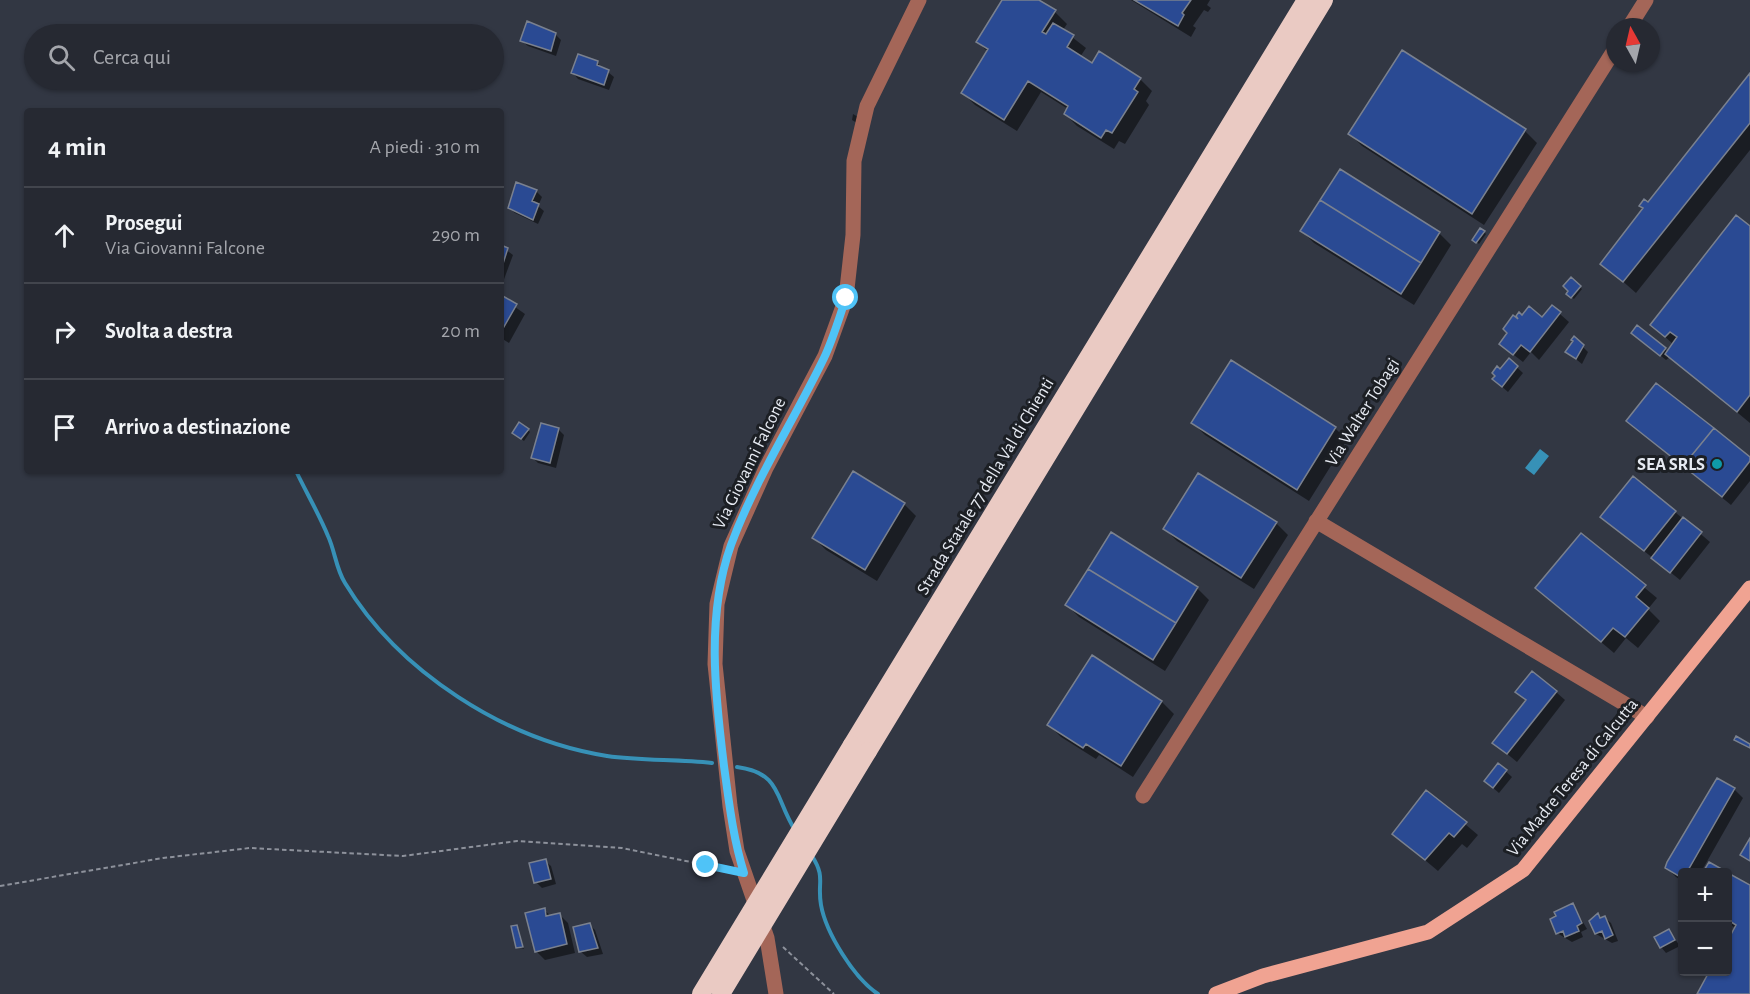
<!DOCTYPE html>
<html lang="it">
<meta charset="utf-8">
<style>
:root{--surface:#262932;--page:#2e313a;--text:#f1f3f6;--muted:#a4a6ac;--line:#42454d}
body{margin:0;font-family:"Alegreya Sans",sans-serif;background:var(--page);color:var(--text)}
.controls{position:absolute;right:18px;bottom:18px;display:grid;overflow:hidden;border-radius:6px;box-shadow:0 2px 4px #0004}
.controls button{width:54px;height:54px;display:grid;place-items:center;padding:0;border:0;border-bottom:2px solid var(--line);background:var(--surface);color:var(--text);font:30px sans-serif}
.compass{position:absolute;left:1606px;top:18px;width:54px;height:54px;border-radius:50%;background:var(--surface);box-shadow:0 2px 4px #0004;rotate:352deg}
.stop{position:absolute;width:18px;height:18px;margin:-14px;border:4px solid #4fc3f7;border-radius:50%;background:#fff}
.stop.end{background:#4fc3f7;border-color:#fff;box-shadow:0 2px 6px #0008}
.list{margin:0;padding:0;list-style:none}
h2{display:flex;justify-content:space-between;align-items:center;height:78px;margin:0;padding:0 24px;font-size:26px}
h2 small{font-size:20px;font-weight:400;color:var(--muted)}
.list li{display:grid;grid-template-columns:39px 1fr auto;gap:18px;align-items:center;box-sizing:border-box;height:96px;padding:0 24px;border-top:2px solid var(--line)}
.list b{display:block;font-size:22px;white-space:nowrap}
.list p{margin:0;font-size:20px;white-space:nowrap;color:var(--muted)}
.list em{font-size:20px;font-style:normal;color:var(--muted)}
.icon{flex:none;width:33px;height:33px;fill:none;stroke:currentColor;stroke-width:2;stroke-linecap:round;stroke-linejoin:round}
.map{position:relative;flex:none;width:1750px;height:994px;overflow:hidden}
.search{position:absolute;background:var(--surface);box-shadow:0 2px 4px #0004;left:24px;top:24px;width:480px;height:66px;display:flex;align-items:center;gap:15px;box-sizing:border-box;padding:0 21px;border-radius:33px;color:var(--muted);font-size:22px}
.panel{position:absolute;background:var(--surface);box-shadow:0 2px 4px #0004;left:24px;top:108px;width:480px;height:366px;border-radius:6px}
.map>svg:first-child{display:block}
.water{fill:#3791b7}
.shadow{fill:#0007}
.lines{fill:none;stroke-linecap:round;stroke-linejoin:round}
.stream{stroke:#3791b7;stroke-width:4}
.building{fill:#2a4a93;stroke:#7a818f;stroke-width:1.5}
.path{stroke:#8d919b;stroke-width:2;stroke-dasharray:4.5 3;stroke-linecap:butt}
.minor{stroke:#a46658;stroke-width:15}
.major{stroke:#f0a392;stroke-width:15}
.highway{stroke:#eacac3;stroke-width:18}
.highway-bridge{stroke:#eacac3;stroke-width:18}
.route{stroke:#4fc3f7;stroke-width:8}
.culture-dot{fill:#0f9aa8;stroke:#1c1f24;stroke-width:2}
.labels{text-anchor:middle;stroke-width:6;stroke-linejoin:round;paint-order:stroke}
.street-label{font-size:18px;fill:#e6eaf2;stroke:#1c1f24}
.poi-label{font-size:18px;font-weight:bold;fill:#e6eaf2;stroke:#1c1f24;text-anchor:end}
</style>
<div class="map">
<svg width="1750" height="994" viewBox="0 0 1750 994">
<rect width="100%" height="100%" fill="#323743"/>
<!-- water -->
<path class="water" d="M1540,449L1549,456L1534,475L1525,468Z"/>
<!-- shadow -->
<path class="shadow" d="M1004,0H1036L1055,12L1067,24L1063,30L1086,48L1080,57L1093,65L1140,79L1152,91L1146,101L1149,105L1125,144L1119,141L1114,149L1077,126L1065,114L1068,109L1041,92L1017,131L975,105L963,93L988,52L978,42Z
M1131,0H1210L1207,5L1211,8L1208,12L1204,10L1193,26L1196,28L1191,37Z
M555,34L561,40L556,56L528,46L522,41Z
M1403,52L1525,131L1537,143L1484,225L1362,146L1350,134Z
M597,63L614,77L609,90L578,79L573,73Z
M1750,75V150L1636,293L1602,263Z
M853,114L858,117L857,123L852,120Z
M536,191L542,197L538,206L544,211L538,224L515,213L509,208Z
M1736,217L1750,228V423L1670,357L1666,360L1639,338L1637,327L1668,352L1674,345L1652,325L1654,319Z
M1302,231L1439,233L1451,245L1414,305L1314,243Z
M1484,232L1486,234L1479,244L1474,239Z
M501,246L513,255L503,282L501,281Z
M1571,279L1582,289L1574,299L1570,296Z
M501,297L525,314L509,343L501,338Z
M1552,307L1569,322L1539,360L1531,352L1523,362L1510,352L1509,333L1514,316L1518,314L1542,319Z
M1574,338L1588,352L1582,364L1567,352L1575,342Z
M1509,360L1523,373L1508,392L1500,385V371Z
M1231,362L1335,428L1347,440L1309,501L1205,435L1193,423Z
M1628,421L1750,459V481L1731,505Z
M558,429L564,435L556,468L538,463L532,457Z
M528,430L530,432L524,441L516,435Z
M904,504L916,516L877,581L826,550L814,538Z
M1675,512L1710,542L1680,580L1602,517Z
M1276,523L1288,535L1254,589L1177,541L1165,529Z
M1581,535L1657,598L1648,609L1660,621L1638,648L1626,638L1614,653L1537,588Z
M1197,588L1209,600L1165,671L1079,617L1067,605Z
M1092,657L1162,702L1174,714L1133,777L1099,755L1096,759L1061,737L1049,725Z
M1517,692H1556L1565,700L1517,762L1494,743L1526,701Z
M1499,765L1512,777L1499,793L1492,787Z
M1734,789L1743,798L1701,872H1682V881L1676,877L1667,868Z
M1427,792L1478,835L1467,848L1462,844L1438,871L1394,834Z
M545,861L551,866L556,884L542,888L536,882Z
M1728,874L1750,887V994H1698L1711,972H1728V943L1736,928L1728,924Z
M1573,905L1587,929L1581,932L1583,937L1572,942L1557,933Z
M544,910L551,916L559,914L568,923L575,953L545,960L536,951Z
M1598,916L1601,920L1605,918L1611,923L1618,941L1612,943L1596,934L1591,921Z
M590,925L595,930L603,954L587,957L581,952L575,928Z
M517,926L519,929L524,949L518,947Z
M1669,931L1680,946L1666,953L1661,947Z"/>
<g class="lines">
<!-- stream -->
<path class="stream" d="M296,471C306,492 319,514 328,536C335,551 336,569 345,583C399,672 505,740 607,756C642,761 677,759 712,763
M737,767C782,773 775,799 795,830
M812,856C826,878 817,882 821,905C826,933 854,978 878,994"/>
</g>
<!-- building -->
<path class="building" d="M1002,0H1039L1056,10L1042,32L1046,34L1053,23L1074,35L1067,47L1092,63L1099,51L1141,78L1134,89L1138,92L1112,133L1106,130L1101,138L1064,114L1068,106L1028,81L1004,120L961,93L988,49L976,42Z
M1134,0H1191L1182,13L1184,15L1178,26Z
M527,21L556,33L551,51L520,41Z
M1402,50L1526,129L1472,214L1348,134Z
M578,54L598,61L597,65L609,70L604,85L571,73Z
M1750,73V123L1623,282L1600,264L1643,208L1639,206L1644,199L1648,202Z
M1340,169L1440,232L1421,263L1320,200Z
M516,182L537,190L532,201L539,204L533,220L508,208Z
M1320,200L1421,263L1401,294L1300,231Z
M1736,215L1750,226V395L1737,412L1665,354L1677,337L1670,332L1665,337L1650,325Z
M1480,228L1485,231L1476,243L1472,240Z
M501,245L508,248L501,270Z
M1571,277L1581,286L1571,298L1566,294L1568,291L1563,286Z
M501,295L517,304L501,332Z
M1552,305L1561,312L1530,352L1521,345L1513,355L1499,344L1507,333L1503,329L1513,315L1518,319L1516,316L1519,312L1522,315L1529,306L1542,317Z
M1637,325L1666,348L1660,356L1631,333Z
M1574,336L1584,345L1576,359L1565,352L1573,341L1571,340Z
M1509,358L1518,366L1502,387L1492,379L1495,376L1492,373L1497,366L1500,369Z
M1231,360L1336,427L1297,490L1191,423Z
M1656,383L1714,428L1683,466L1626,421Z
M519,422L529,429L521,439L512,433Z
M541,423L559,428L550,463L531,458Z
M1714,428L1750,457V461L1722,497L1683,466Z
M853,471L905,503L865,570L812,538Z
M1198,473L1277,522L1241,578L1163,529Z
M1633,476L1676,511L1644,551L1600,517Z
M1683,517L1702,532L1670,573L1651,558Z
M1111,532L1198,587L1176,623L1088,569Z
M1581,533L1646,585L1636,597L1649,608L1625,637L1613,628L1601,642L1535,588Z
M1088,569L1176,623L1153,660L1065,605Z
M1092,655L1162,701L1121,766L1086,744L1083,748L1047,725Z
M1532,671L1557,691L1507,754L1492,743L1526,700L1515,692Z
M1736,736L1750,744V748L1734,740Z
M1498,763L1507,770L1493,788L1484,781Z
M1717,778L1735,788L1687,872H1682V878L1665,868L1667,862Z
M1426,790L1467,822L1454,837L1449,833L1425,860L1392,834Z
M1750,838V861L1740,855Z
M546,859L551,879L534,883L529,863Z
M1709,862L1727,872H1703Z
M1728,873L1750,885V994H1697L1709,972H1728V940L1736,925L1728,920Z
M1573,903L1582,923L1577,926L1579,931L1565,937L1563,931L1556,934L1550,919L1556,916L1554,912Z
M545,908L546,916L560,913L567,944L535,952L525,913Z
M1598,913L1600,918L1605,916L1613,935L1605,939L1602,931L1595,934L1589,921Z
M590,923L598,948L579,952L573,927Z
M517,925L523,947L516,948L511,926Z
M1669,929L1675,940L1660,948L1654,937Z"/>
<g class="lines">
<!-- path -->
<path class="path" d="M0,886L163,858L250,848L403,856L517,841L622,848L730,870
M783,947L834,994"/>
<!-- minor -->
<path class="minor" d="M1629,27L1646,0
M1316,521L1647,717
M1143,796L1615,49
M776,994L767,938L737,851L730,806L715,664L717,604L731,546L766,468L825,356L846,298L853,235L854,161L867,106L919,0"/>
<!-- major -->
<path class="major" d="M1216,994L1263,976L1428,932L1523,870L1750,588"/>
<!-- highway -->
<path class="highway" d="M852,745L1306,0
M868,751L1324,0"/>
<!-- highway-bridge -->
<path class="highway-bridge" d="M701,994L852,745
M721,994L868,751"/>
</g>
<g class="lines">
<!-- route -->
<path class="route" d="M706,865L744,873C733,838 729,802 724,766C715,694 706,615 731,545C755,480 794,420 824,358C833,339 839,318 846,298"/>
</g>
<!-- markers -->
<circle class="culture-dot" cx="1717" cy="464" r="6"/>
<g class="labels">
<!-- street labels -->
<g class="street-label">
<text transform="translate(1362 412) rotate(-58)" y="6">Via Walter Tobagi</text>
<text transform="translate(749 463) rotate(-64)" y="6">Via Giovanni Falcone</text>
<text transform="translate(985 486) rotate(-59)" y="6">Strada Statale 77 della Val di Chienti</text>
<text transform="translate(1572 777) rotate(-51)" y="6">Via Madre Teresa di Calcutta</text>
</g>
<!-- poi labels -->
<g class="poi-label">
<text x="1705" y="470">SEA SRLS</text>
</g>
</g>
</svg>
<div class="controls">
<button>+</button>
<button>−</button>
</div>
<svg class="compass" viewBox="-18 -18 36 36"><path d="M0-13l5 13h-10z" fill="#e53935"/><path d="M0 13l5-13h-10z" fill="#a4a6ac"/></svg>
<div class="stop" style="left:846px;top:298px"></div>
<div class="stop end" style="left:706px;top:865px"></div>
<div class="search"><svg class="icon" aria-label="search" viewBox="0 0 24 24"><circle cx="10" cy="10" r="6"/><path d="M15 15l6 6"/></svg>Cerca qui</div>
<section class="panel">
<h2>4 min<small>A piedi · 310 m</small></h2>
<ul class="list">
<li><svg class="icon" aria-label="ahead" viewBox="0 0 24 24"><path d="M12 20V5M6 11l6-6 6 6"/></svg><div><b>Prosegui</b><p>Via Giovanni Falcone</p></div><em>290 m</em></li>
<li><svg class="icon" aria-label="right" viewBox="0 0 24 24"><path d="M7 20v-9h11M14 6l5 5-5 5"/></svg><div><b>Svolta a destra</b></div><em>20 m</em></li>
<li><svg class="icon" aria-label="arrive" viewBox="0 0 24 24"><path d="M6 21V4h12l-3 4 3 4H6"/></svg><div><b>Arrivo a destinazione</b></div></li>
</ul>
</section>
</div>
